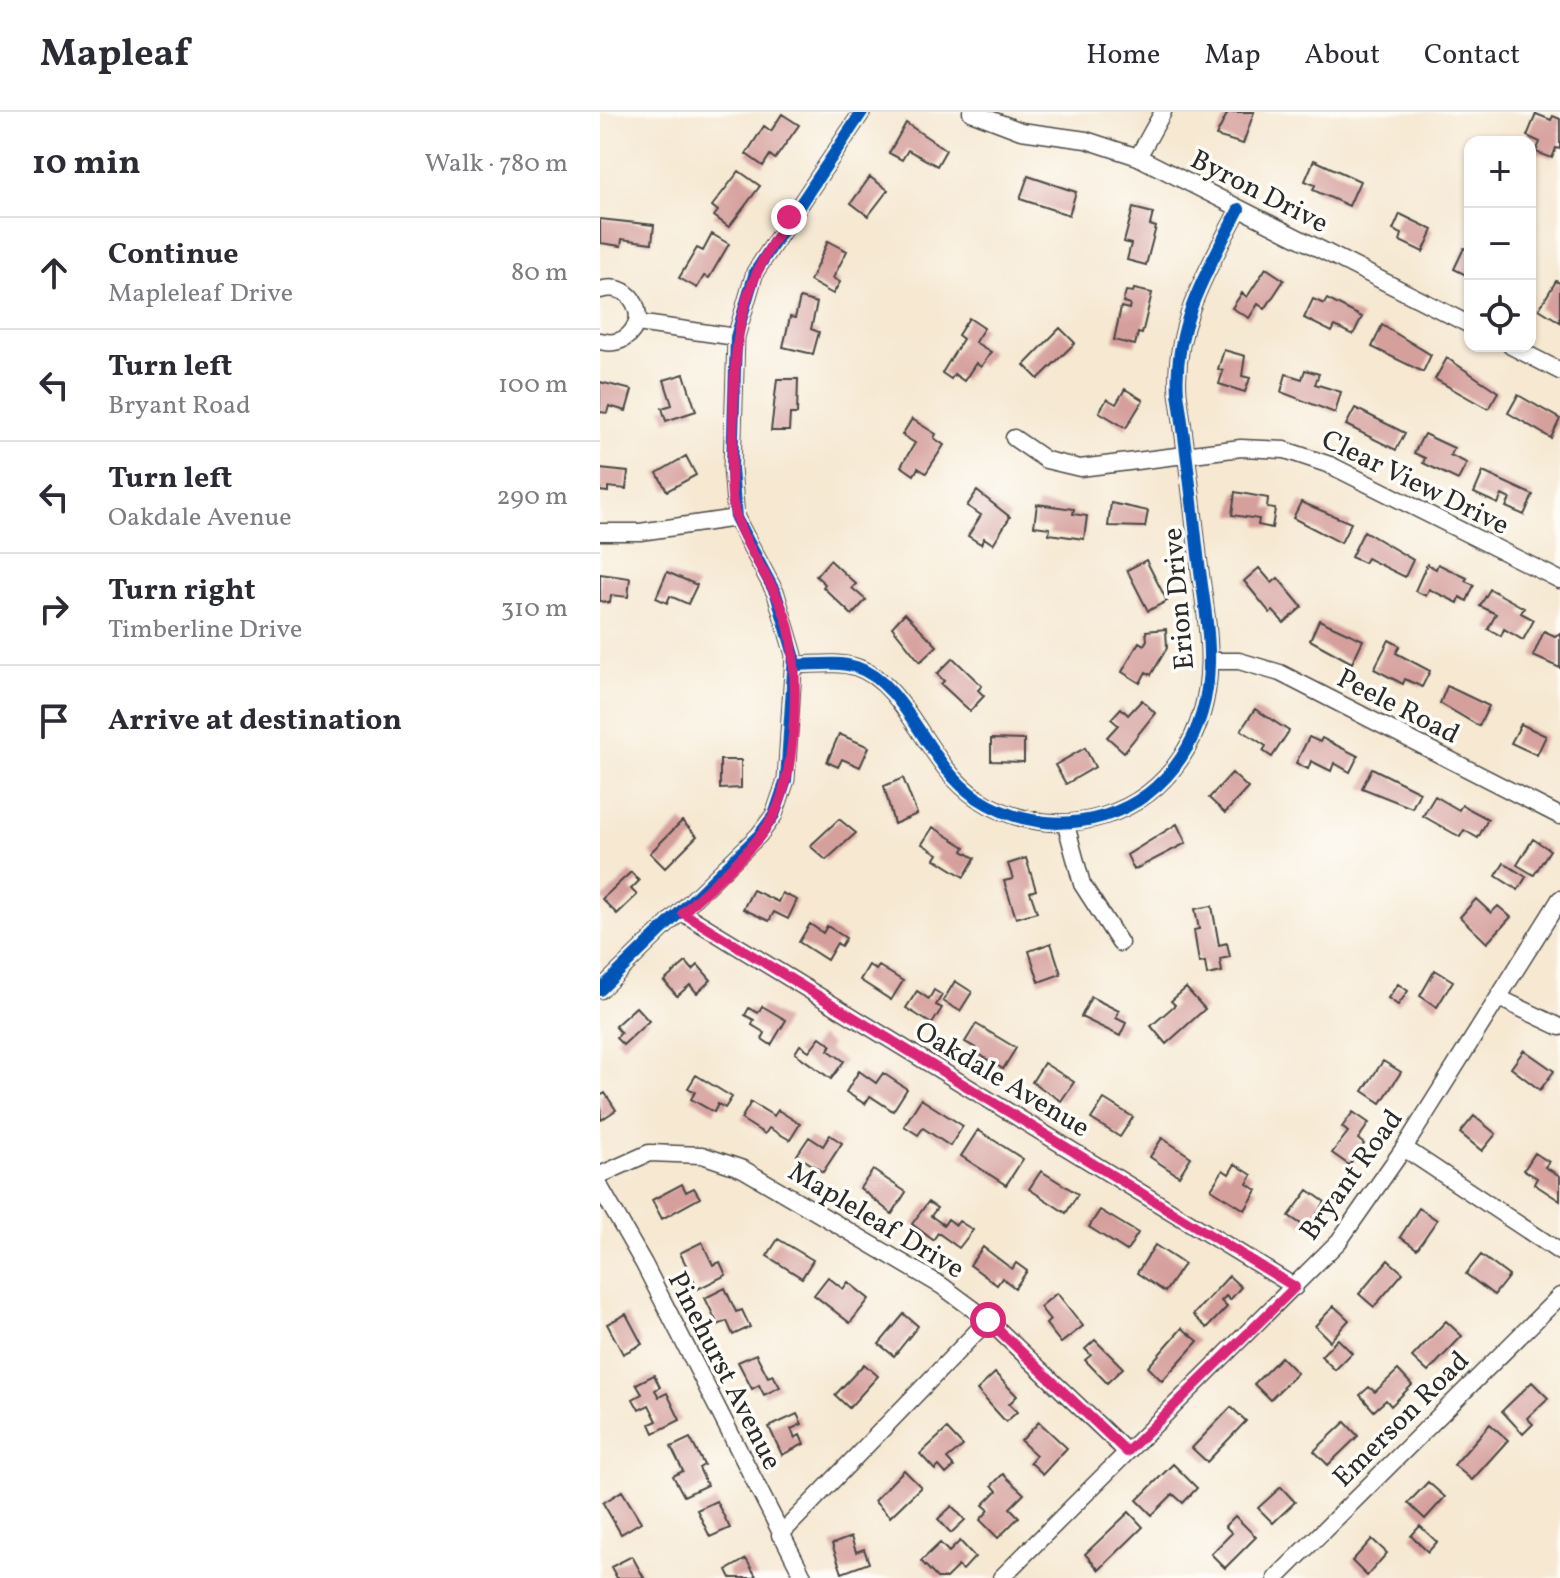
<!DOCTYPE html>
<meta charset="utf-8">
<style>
:root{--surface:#fff;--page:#f7f7f7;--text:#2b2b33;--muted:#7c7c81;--line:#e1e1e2}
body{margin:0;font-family:Vollkorn,serif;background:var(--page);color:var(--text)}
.controls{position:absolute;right:24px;top:24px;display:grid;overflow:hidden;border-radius:16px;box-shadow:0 2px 6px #0004}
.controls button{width:72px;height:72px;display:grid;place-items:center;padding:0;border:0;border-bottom:2px solid var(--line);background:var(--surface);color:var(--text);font:40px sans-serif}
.stop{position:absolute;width:24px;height:24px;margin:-18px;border:6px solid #db2777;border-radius:50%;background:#fff}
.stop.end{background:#db2777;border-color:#fff;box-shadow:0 2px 8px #0008}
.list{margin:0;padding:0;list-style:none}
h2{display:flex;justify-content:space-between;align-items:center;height:104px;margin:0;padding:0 32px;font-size:34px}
h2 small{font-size:26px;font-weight:400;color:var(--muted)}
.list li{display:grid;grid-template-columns:52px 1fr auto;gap:24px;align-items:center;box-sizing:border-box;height:112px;padding:0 32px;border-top:2px solid var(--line)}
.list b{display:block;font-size:30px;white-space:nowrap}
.list p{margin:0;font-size:26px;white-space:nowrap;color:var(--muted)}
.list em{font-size:26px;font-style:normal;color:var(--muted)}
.icon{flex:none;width:44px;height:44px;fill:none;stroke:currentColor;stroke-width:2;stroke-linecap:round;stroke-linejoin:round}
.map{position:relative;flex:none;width:960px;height:1466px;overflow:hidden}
header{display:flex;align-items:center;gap:48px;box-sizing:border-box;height:112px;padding:0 40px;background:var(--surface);border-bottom:2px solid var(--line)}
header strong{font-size:38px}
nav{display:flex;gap:44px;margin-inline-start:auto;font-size:28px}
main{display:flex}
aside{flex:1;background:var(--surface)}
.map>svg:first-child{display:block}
.building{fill:#d59f9c}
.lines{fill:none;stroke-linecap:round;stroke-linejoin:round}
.minor-casing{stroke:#494744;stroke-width:19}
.minor{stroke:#fff;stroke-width:16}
.cycleway-casing{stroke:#fdfcf7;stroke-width:17}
.cycleway{stroke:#0057b8;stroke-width:12}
.route{stroke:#db2777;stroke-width:10}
.labels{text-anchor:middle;stroke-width:7;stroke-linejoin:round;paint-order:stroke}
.street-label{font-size:28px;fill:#2b2b2b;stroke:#fdfcf7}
</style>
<header>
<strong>Mapleaf</strong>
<nav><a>Home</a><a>Map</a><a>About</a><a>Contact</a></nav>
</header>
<main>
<aside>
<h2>10 min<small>Walk · 780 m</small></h2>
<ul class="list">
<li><svg class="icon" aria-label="ahead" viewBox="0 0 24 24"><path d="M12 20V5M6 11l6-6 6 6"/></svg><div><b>Continue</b><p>Mapleleaf Drive</p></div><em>80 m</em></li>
<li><svg class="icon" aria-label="left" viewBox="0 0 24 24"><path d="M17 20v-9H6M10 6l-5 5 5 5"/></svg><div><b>Turn left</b><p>Bryant Road</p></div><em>100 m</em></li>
<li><svg class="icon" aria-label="left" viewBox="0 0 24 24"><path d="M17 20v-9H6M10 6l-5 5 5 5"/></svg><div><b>Turn left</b><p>Oakdale Avenue</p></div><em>290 m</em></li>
<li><svg class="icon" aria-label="right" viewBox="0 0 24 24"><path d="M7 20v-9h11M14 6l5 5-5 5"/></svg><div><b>Turn right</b><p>Timberline Drive</p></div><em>310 m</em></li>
<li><svg class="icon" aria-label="arrive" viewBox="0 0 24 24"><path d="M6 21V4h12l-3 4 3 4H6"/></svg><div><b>Arrive at destination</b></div></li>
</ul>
</aside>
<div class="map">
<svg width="960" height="1466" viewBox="0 0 960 1466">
<rect width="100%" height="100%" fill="#fdfcf7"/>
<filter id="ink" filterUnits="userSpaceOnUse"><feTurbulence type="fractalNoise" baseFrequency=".0125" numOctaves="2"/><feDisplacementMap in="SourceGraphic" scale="16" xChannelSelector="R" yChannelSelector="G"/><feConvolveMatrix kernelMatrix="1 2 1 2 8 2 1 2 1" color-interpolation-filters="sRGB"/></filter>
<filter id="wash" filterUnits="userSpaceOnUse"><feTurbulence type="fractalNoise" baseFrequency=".006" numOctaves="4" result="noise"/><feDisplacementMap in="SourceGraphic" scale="32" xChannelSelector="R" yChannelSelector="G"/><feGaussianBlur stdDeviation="1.8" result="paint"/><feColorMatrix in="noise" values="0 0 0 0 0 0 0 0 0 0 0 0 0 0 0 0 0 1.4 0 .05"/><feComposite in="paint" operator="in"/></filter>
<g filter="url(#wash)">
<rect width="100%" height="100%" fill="#f6e8d1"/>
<g id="blocks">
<!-- building -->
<path class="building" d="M628,0H654L643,32L616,24Z
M182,2L199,13L175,47L170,43L163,54L146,42L164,14L171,19Z
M936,2L951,8L953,4L960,7V37L956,36L952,46L936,40L940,30L927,24Z
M306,11L346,38L337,54L308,38L302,48L289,41Z
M714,48L760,69L749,94L713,78L715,73L705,69Z
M139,59L160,74L129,115L114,104L118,99L112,94Z
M428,64L476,80L469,103L420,87Z
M270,65L288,78L268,104L251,91Z
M533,96L553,101L550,113L556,115L546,153L527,148L531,132L524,130Z
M800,102L833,118L823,140L800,129L802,122L793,118Z
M0,107L54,113L52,131L22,127L21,134L0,131Z
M112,122L129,132L109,166L104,164L97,176L79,166L97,136L103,139Z
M228,129L247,139L233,166L240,170L233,182L210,169Z
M864,136L870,139V165L854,157Z
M666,156L684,168L665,197L658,192L649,206L632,196L642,181L647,185Z
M956,169L960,171V210L939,197Z
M534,177L552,181L542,222L538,221L535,233L514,228L521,195L529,197L530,192L523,190L526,179L533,180Z
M200,186L217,191L211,217L219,220L213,242L183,235L190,205L195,206Z
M713,187L724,192L727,187L762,205L753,223L735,214L732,220L704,206Z
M369,206L384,216L375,230L391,240L381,255L376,251L364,269L354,262L351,267L342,261L363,227L358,223Z
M782,213L831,243L823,260L772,235Z
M460,216L475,231L438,267L424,253Z
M624,238L645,244L642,264L650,266L645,280L619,272L623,259L618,257Z
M847,246L898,280L888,297L835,267Z
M705,258L719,262L715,272L741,280L735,301L681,280L686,262L702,267Z
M84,262L96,299L66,309L62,296L72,293L64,268Z
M177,267H198L197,302H190L189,319H171Z
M0,270L32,278L26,299L9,294L7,301L0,300Z
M525,277L543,288L526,316L499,300L507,287L516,292Z
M918,283L960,307L951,326L908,301Z
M755,296L805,321L796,338L746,313Z
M312,307L336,322L334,326L344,333L326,361L318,356L314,363L301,354L315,331L302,323Z
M824,322L854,336L850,343L867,351L858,368L823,351L825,346L814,341Z
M86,344L96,363L67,379L57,361Z
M0,357L28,360L26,377L8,375V380L0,379Z
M883,360L933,383L924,403L906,395L910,387L902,383L898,392L874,381Z
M377,379L410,405L393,432L384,426L381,432L368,424L381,403L367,394Z
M635,380L668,386L667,396L675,397L672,416L658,413L659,407L632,403Z
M701,390L751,411L741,431L693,406Z
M511,391L548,399L545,415L508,414Z
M437,392L474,397L473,402L487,404L484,427L449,422L450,416L434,414Z
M764,419L813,448L805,465L767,446L764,451L751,445Z
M230,448L256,472L252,476L266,488L252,503L223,475L225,472L216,464Z
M546,448L567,489L548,499L527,458Z
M827,452L836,457L838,452L867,466L865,469L874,473L867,489L860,485L858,491L829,477L826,484L815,479Z
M659,456L672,471L678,466L702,495L684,511L673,499L670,501L644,469Z
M67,460L97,473L88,492L70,484L67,491L56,486Z
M0,462L30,466L28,485L11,483L10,491L0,489Z
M890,477L924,496L921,501L934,508L923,528L904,517L901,524L888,517L896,502L880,494Z
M305,501L337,534L320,550L292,515Z
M719,508L763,528L752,551L710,528Z
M566,517L567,536L551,563L546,560L540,571L522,560L539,530L544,533L547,528L546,519Z
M944,519L955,524L960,521V556L933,544Z
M789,528L800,534L796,541L830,559L822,575L805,567L803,572L774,557Z
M353,546L382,574L378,578L384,584L370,599L341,572L344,569L337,562Z
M847,574L889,594L879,614L840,591Z
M542,588L555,601L524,640L507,625L518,613L511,607L521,596L528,603Z
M655,597L689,619L672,645L663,639L666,634L641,618Z
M921,612L946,624L937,643L911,631Z
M239,622L269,635L260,655L242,647L238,655L227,650Z
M709,625L720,630L722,626L758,644L750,660L734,651L731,659L711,649L708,657L696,651Z
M391,627L424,628V650L391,649Z
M485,636L495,655L466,672L455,653Z
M120,648H141V676L120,677Z
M772,656L820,680L812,696L762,676Z
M632,661L648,676L625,701L609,686Z
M303,666L317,702L294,712L284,674Z
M835,684L859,698L862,693L888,707L878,726L864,718L860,725L823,704Z
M239,707L256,721L226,748L210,734Z
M82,709L97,724L65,756L50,741Z
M577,712L586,731L534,758L527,743Z
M333,715L365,735L363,739L375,746L364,765L335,747L338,742L322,732Z
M933,727L950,738L934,763L917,753Z
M426,746L436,778L430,780L437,800L416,806L404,769L413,767L408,752Z
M904,751L926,765L918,778L896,764Z
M31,760L39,769L31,777L37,783L17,802L2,787Z
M153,778L178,790L182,781L197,788L188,807L174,800L169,809L143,797Z
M876,787L891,801L898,794L911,805L887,831L860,805Z
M612,794L619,833L627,831L630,845L620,847L622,860L607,863L605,850L599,851L594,818L599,817L595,797Z
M210,812L223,821L227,814L246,826L241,834L237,831L227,848L199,830Z
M451,831L461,862L439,870L429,839Z
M86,850L93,858L98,853L111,868L97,881L90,873L77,884L64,869Z
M269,853L276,858L279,854L303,869L291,888L260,868Z
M835,858L853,869L837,895L820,884Z
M355,869L372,880L360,899L343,889Z
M798,872L808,879L798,893L788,886Z
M586,876L605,897L566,932L551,914L575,893L571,889Z
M334,878L342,883L336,893L342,896L332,912L306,896L317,879L329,887Z
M491,885L519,899L516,906L526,911L520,924L481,905Z
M162,894L186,908L171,933L162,927L165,921L152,913L154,908L145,903L149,896L158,901Z
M36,895L49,909L23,933L16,926L21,921L15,914Z
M376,912L416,936L403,957L374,939L376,936L365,930Z
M220,925L231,933L228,938L244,949L231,967L195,941L200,933L209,939Z
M924,938L954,959L940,978L911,956Z
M783,949L801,960L781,991L763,979Z
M444,951L474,970L461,989L432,970Z
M259,959L276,971L283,961L307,977L293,999L270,984L265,992L246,980Z
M96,963L132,985L125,996L118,992L114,1000L91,987L95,980L88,976Z
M5,981L16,998L1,1008L0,984Z
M321,987L363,1014L350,1034L323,1016L318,1023L304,1014Z
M504,987L533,1005L520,1025L491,1007Z
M151,990L174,1004L178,998L200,1012L190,1028L169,1016L165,1022L141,1007Z
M753,1000L769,1011L758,1027L764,1032L749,1053L732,1041L748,1020L742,1015Z
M874,1004L896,1022L882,1039L860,1021Z
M378,1018L423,1047L406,1073L361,1044Z
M230,1023L242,1031L223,1060L197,1043L209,1025L223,1034Z
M562,1026L591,1045L579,1064L550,1045Z
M935,1041L949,1050L945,1055L960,1064V1089L934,1072L937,1066L924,1058Z
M635,1052L652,1063L647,1072L657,1078L645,1098L611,1077L623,1058L629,1062Z
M273,1058L306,1080L292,1102L260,1076Z
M441,1059L478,1082L466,1101L429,1077Z
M82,1072L86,1080L94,1076L100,1086L62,1107L52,1088Z
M708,1078L725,1090L707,1116L689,1104Z
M328,1090L337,1096L331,1104L344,1113L348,1107L356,1113L359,1109L373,1118L359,1136L338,1121L333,1128L312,1112Z
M819,1096L837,1108L817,1137L800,1125Z
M500,1098L538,1121L527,1139L489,1115Z
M178,1127L213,1148L202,1166L167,1144Z
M102,1130L113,1153L120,1150L126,1163L98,1177L80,1141Z
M555,1133L584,1152L565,1180L537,1161Z
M383,1135L412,1157L416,1151L427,1159L415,1176L402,1166L397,1173L370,1153Z
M881,1143L909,1164L894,1183L866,1162Z
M788,1148L803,1161L774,1195L759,1182Z
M629,1164L641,1175L630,1188L626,1184L621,1189L627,1195L607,1216L593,1203Z
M228,1165L243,1177L248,1170L269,1187L250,1211L214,1183Z
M125,1176L136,1200L142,1198L150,1215L133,1223L127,1209L118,1213L105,1186Z
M457,1181L483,1214L461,1231L446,1212L450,1208L440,1195Z
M734,1194L749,1208L730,1229L715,1214Z
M26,1202L42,1232L23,1242L7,1212Z
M304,1202L318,1214L294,1244L279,1232Z
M846,1209L862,1224L828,1260L812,1245Z
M582,1216L598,1229L562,1269L548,1255Z
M738,1227L752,1241L735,1258L721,1244Z
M495,1228L523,1256L507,1271L485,1248L491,1243L485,1237Z
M156,1242L168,1265L173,1263L180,1275L164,1283L159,1273L152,1277L138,1250Z
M681,1245L697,1261L670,1288L654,1272Z
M264,1252L278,1264L249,1296L235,1283Z
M798,1258L812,1273L791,1294L786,1288L774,1299L760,1283L769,1275L775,1280Z
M395,1261L417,1284L409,1292L417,1300L406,1310L377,1278Z
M54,1263L60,1275L55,1278L59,1285L67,1281L80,1308L54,1321L50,1312L57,1309L49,1293L39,1298L33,1287L42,1282L36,1272Z
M932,1270L948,1286L927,1306L933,1312L923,1322L902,1299Z
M631,1295L646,1309L607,1350L592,1336Z
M197,1302L202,1312L191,1317L195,1326L200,1323L204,1332L182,1343L169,1315Z
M439,1310L467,1336L443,1362L430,1350L436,1343L421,1329Z
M745,1310L758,1324L728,1353L714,1339Z
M890,1312L908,1328L872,1368L854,1353Z
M347,1317L363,1334L347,1347L354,1355L346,1362L339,1354L335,1358L320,1342Z
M90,1326L104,1353L99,1356L107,1373L84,1384L73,1364L83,1359L71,1335Z
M573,1352L597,1376L583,1391L573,1382L552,1403L537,1388Z
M304,1358L321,1375L290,1405L274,1389Z
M403,1362L424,1382L410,1396L419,1405L398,1426L380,1408L389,1398L383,1393L397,1379L392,1373Z
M828,1370L845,1385L825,1407L808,1391Z
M681,1375L695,1390L673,1411L658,1396Z
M22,1379L41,1410L21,1422L3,1391Z
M116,1389L130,1416L110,1425L97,1398Z
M352,1394L365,1408L351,1421L338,1407Z
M529,1400L543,1415L499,1458L485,1442Z
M635,1404L656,1425L625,1456L611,1442L632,1421L625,1414Z
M820,1414L837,1430L828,1440L811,1424Z
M251,1425L256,1440L264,1437L269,1451L242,1461L232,1432Z
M772,1427L787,1441L767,1464L752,1449Z
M360,1429L375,1445L363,1458L358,1454L346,1466H337L321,1449L340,1431L349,1440Z
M32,1444L44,1466H17L11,1455Z
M146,1447L157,1466H131L127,1458Z"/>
</g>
</g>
<g filter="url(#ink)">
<use href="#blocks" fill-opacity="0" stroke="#494744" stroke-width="2"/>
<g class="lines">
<defs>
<path id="minor" d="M371,0L421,19L486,28L538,45L870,213
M538,45L563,0
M0,178C21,172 37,184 38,206C33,225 19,234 0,229
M37,211L136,225
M911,234L960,259
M414,326L446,348L480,356L641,336L685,338L730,353L960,468
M0,420H40L136,406
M609,549H639L680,561L960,704
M195,553C215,553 237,549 256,555C308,572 327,654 377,686C415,711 461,717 504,704C571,683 608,620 609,551C610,516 602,478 598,443C592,388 586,335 578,281C573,213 609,155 639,97
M466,713L482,772L520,831
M83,801L695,1175
M0,878L159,723L174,703L186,668L194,543L176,482L136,406L132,356L136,225L155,160L262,0
M899,886L960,915
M804,1036L960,1140
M0,1063L49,1041L102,1043L143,1057L342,1174L388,1208L527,1340
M0,1075L44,1152L204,1466
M180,1423L388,1208
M401,1466L739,1129L804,1036L960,787
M676,1466L960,1184"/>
</defs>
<!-- minor casing -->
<use href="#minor" class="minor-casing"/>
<!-- minor -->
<use href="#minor" class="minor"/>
<defs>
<path id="cycleway" d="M195,553C215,553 237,549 256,555C308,572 327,654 377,686C415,711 461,717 504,704C571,683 608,620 609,551C610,516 602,478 598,443C592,388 586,335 578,281C573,213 609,155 639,97
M0,878L159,723L174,703L186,668L194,543L176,482L136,406L132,356L136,225L155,160L262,0"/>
</defs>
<!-- cycleway casing -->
<use href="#cycleway" class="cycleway-casing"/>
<!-- cycleway -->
<use href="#cycleway" class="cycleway"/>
</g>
</g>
<g class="lines" filter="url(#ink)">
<!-- route -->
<path class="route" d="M189,105C134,186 135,228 133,323C132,350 128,381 137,408C149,442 174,471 186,506C201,551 197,660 174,703C154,740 113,771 83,801L695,1175L527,1340L388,1208"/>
</g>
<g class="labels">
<!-- street labels -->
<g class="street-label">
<text transform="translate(660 78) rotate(27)" y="10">Byron Drive</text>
<text transform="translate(816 369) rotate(26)" y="10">Clear View Drive</text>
<text transform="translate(577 487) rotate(-95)" y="10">Erion Drive</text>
<text transform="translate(799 593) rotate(27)" y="10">Peele Road</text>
<text transform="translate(403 966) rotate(31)" y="10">Oakdale Avenue</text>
<text transform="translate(750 1062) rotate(-54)" y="10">Bryant Road</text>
<text transform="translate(277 1107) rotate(31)" y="10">Mapleleaf Drive</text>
<text transform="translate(126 1258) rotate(63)" y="10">Pinehurst Avenue</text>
<text transform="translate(800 1306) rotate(-45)" y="10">Emerson Road</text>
</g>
</g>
</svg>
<div class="controls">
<button>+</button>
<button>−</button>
<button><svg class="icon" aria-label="locate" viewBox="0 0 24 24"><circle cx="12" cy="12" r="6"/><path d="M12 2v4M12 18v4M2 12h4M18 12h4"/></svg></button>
</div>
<div class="stop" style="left:388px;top:1208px"></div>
<div class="stop end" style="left:189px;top:105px"></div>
</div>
</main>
